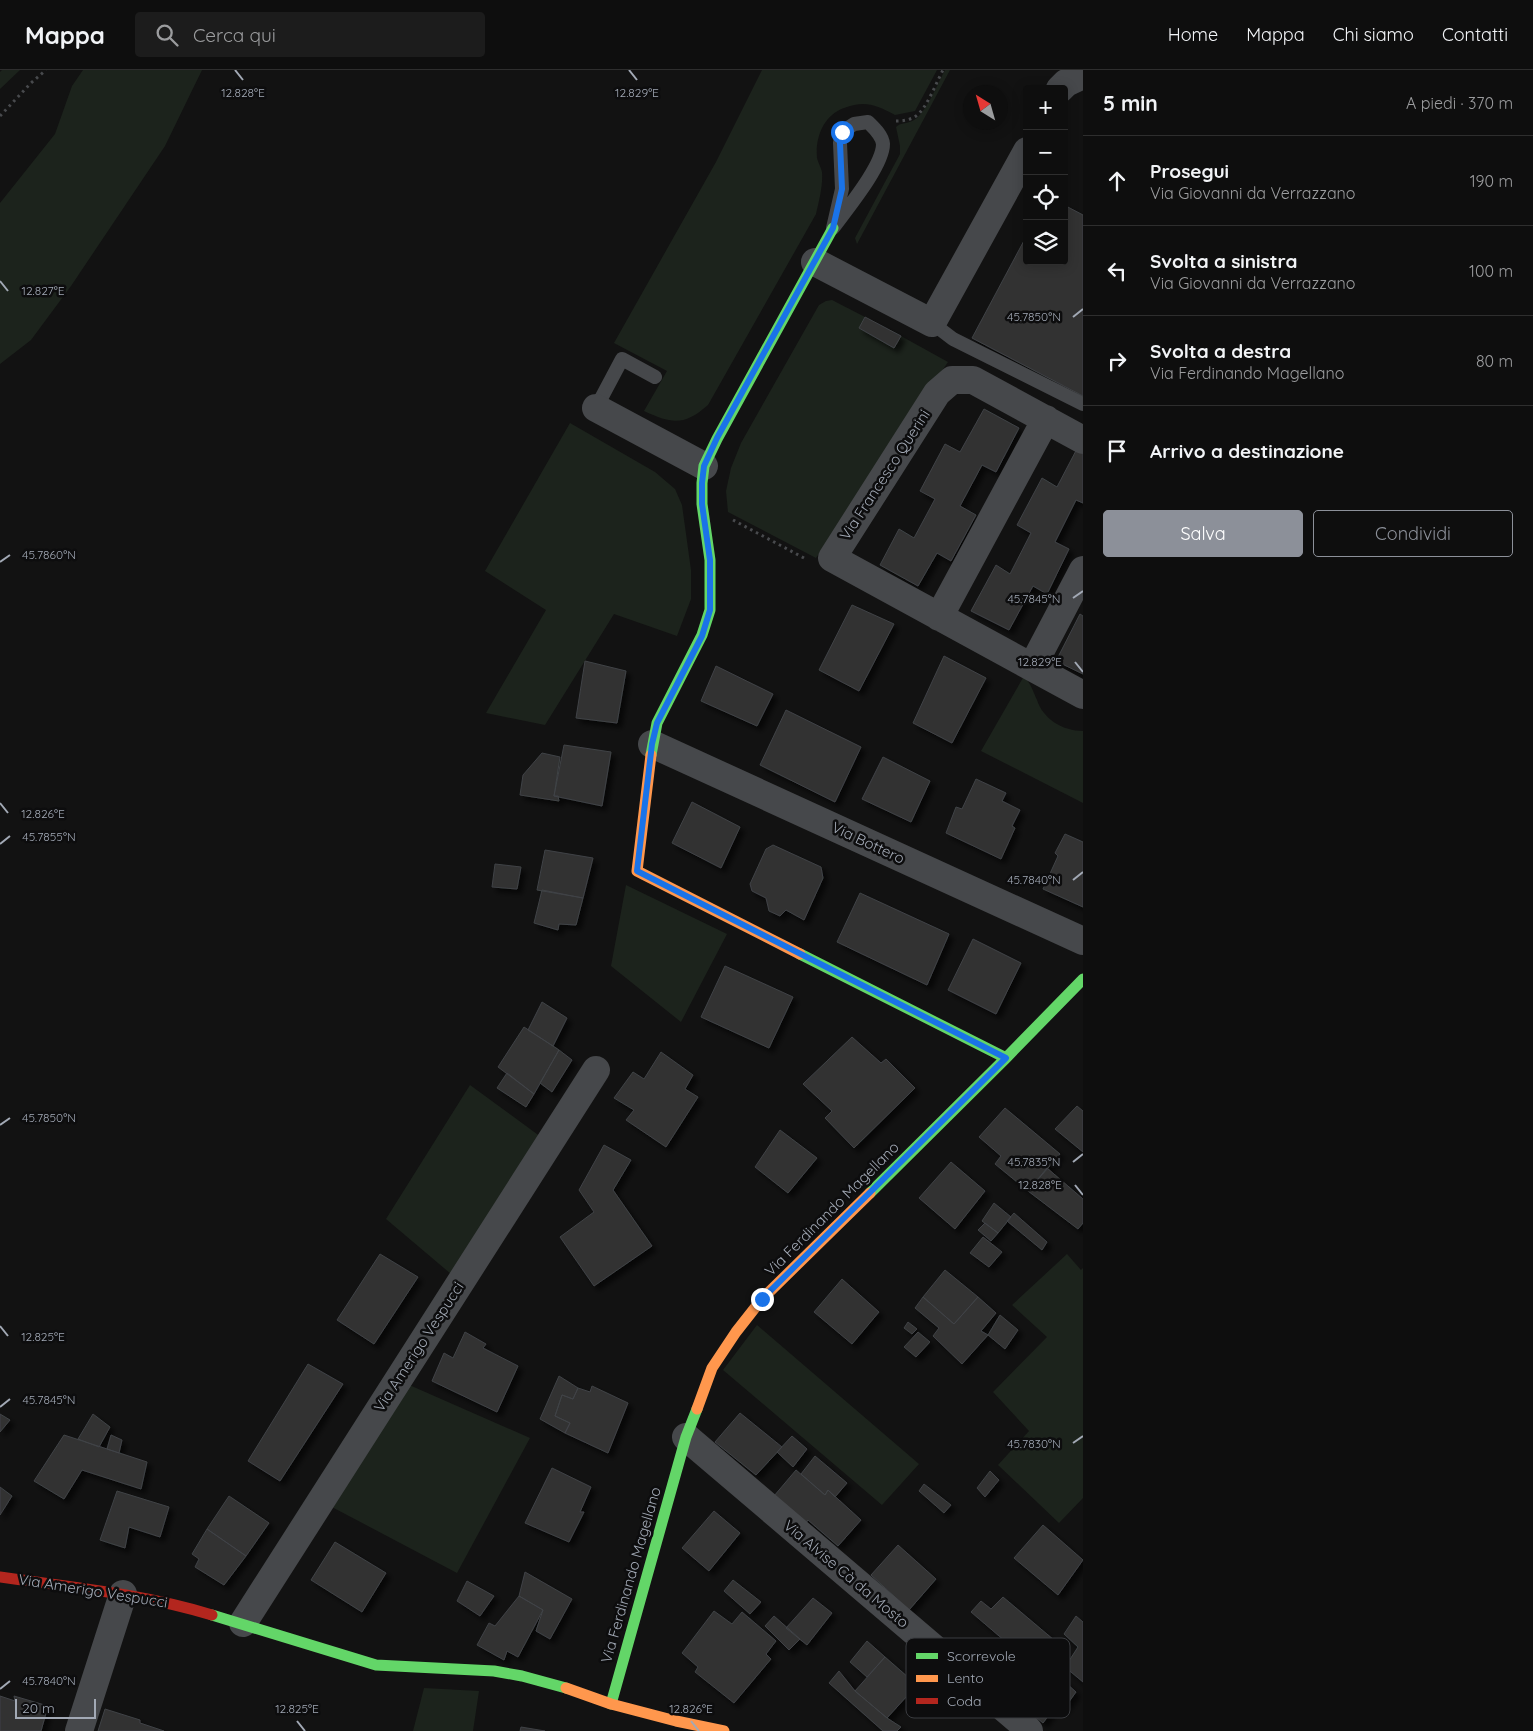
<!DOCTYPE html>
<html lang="it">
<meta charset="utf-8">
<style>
:root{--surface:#0e0e0e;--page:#1c1c1c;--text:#f1f3f6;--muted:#9b9c9e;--line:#2e2e2e;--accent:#8c9099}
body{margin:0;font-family:Quicksand,sans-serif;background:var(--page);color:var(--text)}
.controls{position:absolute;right:15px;top:15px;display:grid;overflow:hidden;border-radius:5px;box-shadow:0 2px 12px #0003}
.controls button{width:45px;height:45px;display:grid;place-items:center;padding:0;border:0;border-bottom:1px solid var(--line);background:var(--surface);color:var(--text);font:25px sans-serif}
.compass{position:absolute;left:963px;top:15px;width:45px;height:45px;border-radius:50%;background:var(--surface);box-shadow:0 2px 12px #0003;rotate:323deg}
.scale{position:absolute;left:15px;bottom:12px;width:81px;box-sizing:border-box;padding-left:5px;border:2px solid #a2a9b5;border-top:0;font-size:14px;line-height:18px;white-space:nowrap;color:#a2a9b5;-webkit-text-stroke:4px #0d0d0e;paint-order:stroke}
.stop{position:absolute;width:15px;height:15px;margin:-11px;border:4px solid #1a73e8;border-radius:50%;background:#fff}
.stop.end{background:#1a73e8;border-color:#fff;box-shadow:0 1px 5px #0008}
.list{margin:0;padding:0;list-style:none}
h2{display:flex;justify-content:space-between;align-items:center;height:65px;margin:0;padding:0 20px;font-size:21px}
h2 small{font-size:16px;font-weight:400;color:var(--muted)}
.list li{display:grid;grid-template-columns:32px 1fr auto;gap:15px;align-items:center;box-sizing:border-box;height:90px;padding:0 20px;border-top:1px solid var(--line)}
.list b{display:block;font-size:19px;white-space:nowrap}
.list p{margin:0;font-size:16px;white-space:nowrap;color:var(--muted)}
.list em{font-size:16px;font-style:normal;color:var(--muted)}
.actions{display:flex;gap:10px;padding:15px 20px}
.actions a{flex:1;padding:11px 0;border:1px solid var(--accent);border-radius:5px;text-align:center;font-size:18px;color:var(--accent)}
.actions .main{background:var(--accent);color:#fff}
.icon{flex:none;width:28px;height:28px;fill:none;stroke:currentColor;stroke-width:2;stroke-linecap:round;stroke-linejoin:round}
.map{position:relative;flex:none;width:1083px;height:1661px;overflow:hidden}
header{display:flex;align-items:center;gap:30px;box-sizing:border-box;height:70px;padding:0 25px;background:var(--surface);border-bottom:1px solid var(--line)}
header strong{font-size:24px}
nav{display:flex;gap:28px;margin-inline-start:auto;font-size:18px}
.search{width:350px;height:45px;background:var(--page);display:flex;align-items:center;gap:12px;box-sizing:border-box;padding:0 18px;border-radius:5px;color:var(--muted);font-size:19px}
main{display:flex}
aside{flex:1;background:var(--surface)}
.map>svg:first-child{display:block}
.green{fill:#1c231c}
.building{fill:#313133;stroke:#404346;filter:url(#shadow)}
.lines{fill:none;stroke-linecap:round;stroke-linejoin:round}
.path{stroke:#484a4d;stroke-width:3;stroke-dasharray:2.5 4;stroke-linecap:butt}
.lane{stroke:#46484b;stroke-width:14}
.street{stroke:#46484b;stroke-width:28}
.fast{stroke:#63d668;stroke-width:11}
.slow{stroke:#ff974d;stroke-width:11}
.jam{stroke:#b3261e;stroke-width:11}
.route{stroke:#1a73e8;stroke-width:6}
.ticks{fill:none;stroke:#a2a9b5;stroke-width:2}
.labels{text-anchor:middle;stroke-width:5;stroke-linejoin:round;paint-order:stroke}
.street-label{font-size:15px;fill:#a2a9b5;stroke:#0d0d0e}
.key{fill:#0d0d0e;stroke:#3a3c40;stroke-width:1}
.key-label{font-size:14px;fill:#a2a9b5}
.ticks-label{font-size:12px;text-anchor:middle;fill:#a2a9b5;stroke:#0d0d0e;stroke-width:5;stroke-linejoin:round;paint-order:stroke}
</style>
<header>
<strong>Mappa</strong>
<div class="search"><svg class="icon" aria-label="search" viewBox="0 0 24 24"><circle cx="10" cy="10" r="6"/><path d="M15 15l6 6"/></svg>Cerca qui</div>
<nav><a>Home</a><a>Mappa</a><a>Chi siamo</a><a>Contatti</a></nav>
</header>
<main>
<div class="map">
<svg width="1083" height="1661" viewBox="0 0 1083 1661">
<defs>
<filter id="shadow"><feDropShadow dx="4.5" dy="4.5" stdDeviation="2.5" flood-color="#0009"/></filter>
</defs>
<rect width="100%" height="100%" fill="#121212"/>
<!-- green -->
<path class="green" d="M2,0H20L0,19V2Z
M83,0H202L165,76L71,216L31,270L0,294V133L55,64L72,16Z
M762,0H937L915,41L895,45C876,35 865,30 844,38C824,45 815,67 817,88C818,93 821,97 822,102C823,116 819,131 816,144L708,335C684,356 672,354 644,341L667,301L614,273L716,92Z
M945,0H950L857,174L855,168L900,84V76L896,57C901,52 908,54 914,50C926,43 938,13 945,0Z
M832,230L865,247L859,258L894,277L901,266L948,292L816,488L728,442L726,421L731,398L741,373L819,235L826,231Z
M570,353L655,402L675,419L682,435L691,500V529L677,566L614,544L545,655L486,643L546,540L485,501Z
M1024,606C1032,616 1032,619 1037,630C1043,649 1063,661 1083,661V733L981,681Z
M626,815L727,864L681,952L611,896Z
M470,1015L541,1067L451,1204L386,1149Z
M1067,1184L1081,1200L1083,1198V1428L1059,1453L998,1395L1029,1361L993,1322L1047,1267L1012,1235Z
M757,1255L919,1394L882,1435L723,1300Z
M407,1314L530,1368L457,1503L330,1436Z
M424,1618L479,1621L473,1661H413Z"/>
<!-- building -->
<path class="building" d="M1064,135L1083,145V326L972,268L1027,165V191H1064Z
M865,247L901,266L894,278L859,258Z
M984,339L1019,358L996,402L982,395L960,436L976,445L951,491L937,483L918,516L880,495L899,459L914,468L935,429L920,421L945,374L960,382Z
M1080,373L1083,375V433L1076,430L1055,472L1069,479L1047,524L1033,516L1009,560L971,541L996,495L1010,504L1031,463L1017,455L1042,408L1057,417Z
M852,535L894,554L859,621L819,600Z
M1080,544L1083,546V604L1056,591Z
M944,586L986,608L952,673L913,653Z
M585,591L626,601L617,653L576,648Z
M716,596L773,624L757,656L701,631Z
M786,640L861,677L835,732L760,695Z
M564,675L611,682L602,736L554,726Z
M542,683L560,687L554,726H558L559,731L520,725L523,705Z
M883,687L930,711L911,752L862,729Z
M976,709L1006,723L1002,731L1020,740L1012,756L1015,758L1001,789L946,763L956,737L962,739Z
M692,732L740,757L721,798L672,773Z
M1065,764L1083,772V837L1043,819L1058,786L1055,783Z
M773,775L821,797L823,808L804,850L786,840L780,846L769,841L766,828L752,821L750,814L766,779Z
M545,780L593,788L583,828L537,820Z
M495,794L521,797L517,819L492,817Z
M542,820L583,828L576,855L559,854L558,860L534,853Z
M860,823L949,864L927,915L837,872Z
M973,869L1021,893L996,944L948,920Z
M725,896L793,927L769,978L701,947Z
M542,932L567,948L553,976L528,960Z
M524,957L559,980L534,1024L498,997Z
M852,967L881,993L886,989L915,1018L854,1078L825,1048L832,1041L803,1014Z
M559,980L572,990L552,1022L540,1013Z
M661,982L693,1005L685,1019L698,1027L666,1077L626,1050L634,1040L614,1028L633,1002L644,1009Z
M507,1003L534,1024L526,1037L497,1018Z
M1077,1036L1083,1041V1082L1055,1059Z
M1005,1038L1060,1084L1028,1121L995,1094L1001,1086L979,1067Z
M780,1060L817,1088L788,1123L755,1097Z
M604,1075L631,1090L613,1120L652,1176L594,1216L560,1167L594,1142L579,1120Z
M951,1092L985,1121L955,1159L919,1128Z
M1047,1098L1083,1129V1153L1078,1159L1028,1121Z
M994,1133L1011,1147L998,1163L982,1151Z
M1014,1143L1047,1172L1042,1180L1007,1151Z
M985,1153L998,1163L991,1171L978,1160Z
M983,1167L1002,1182L989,1197L970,1183Z
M380,1184L418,1207L374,1274L337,1250Z
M945,1200L978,1227L954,1254L923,1227Z
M842,1209L879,1242L852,1274L814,1242Z
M923,1227L954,1254L978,1227L996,1243L981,1261L988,1265L962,1294L933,1266L939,1258L915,1238Z
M1000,1245L1018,1260L1005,1279L988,1265Z
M908,1252L917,1259L912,1264L904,1258Z
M465,1262L486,1274L483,1278L518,1296L497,1342L432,1311L444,1283L453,1288Z
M918,1262L930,1272L916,1287L904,1277Z
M308,1294L343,1314L280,1411L248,1391Z
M559,1306L578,1318L573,1329L562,1325L555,1346L570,1353L565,1363L540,1349Z
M592,1316L628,1333L608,1383L565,1363L570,1353L555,1346L562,1325L573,1329L578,1318L590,1322Z
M740,1343L782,1377L756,1405L715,1372Z
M0,1344L10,1350L0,1362Z
M93,1344L110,1357L99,1377L78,1369Z
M64,1365L147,1392L141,1419L82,1400L64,1429L34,1411Z
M111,1365L122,1370L119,1383L107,1379Z
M792,1366L807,1379L793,1397L777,1382Z
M815,1386L847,1413L835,1427L828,1420L825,1425L801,1404Z
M552,1398L591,1417L580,1442H584L569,1472L525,1453Z
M796,1400L825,1425L828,1420L861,1450L838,1476L808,1450L805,1454L774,1426Z
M990,1401L999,1410L985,1427L977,1418Z
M924,1414L951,1435L944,1443L919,1421Z
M0,1417L12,1426L0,1445Z
M117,1421L169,1437L160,1467L129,1457L125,1478L100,1470Z
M229,1426L269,1453L246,1486L207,1459Z
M714,1441L740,1463L709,1501L682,1478Z
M1043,1455L1083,1490L1058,1525L1014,1488Z
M207,1459L246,1486L224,1515L195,1497L199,1489L192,1484Z
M335,1472L386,1503L362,1542L311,1510Z
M898,1475L936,1509L909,1540L871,1505Z
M525,1502L572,1529L550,1569L536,1561L543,1540L519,1526Z
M733,1510L761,1532L750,1544L724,1521Z
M467,1511L494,1526L480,1546L457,1531Z
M519,1526L543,1540L518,1587L507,1581L504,1590L477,1575L489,1553L495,1556Z
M1003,1527L1054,1570L1033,1595L971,1542L981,1531L991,1539Z
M813,1528L832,1543L807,1575L786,1558Z
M714,1541L732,1554L742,1542L776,1571L766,1584L771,1589L734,1633L695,1602L698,1597L682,1583Z
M774,1546L800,1569L789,1580L765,1556Z
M1076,1546L1083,1552V1612L1065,1597L1078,1577L1064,1564Z
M867,1571L885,1587L867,1607L850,1592Z
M885,1587L917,1615L887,1648L855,1621Z
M1047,1596L1076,1622L1063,1640L1057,1634L1043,1653L1017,1631Z
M839,1601L855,1621L887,1648L901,1657L897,1661H883L829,1613Z
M0,1626L15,1631L14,1626L48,1636L41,1661H0Z
M105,1639L140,1650V1653L164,1661H98Z
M521,1657L545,1661H520Z"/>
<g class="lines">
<!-- path -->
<path class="path" d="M0,46L31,13L46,0
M896,51C903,51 910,50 916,46C927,38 936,13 943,0
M733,450L804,488"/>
<!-- lane -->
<path class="lane" d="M868,52C874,58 882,65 883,74C883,96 846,140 833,158L842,119L840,73L842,62L854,54Z
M932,253L953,269L1083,334
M596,338L622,289L655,307"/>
<!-- street -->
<path class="street" d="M1060,19L1066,13L1083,5
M815,192L932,253L1027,81
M596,338L704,396
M1083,370L973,310H952L937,323L832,488L1083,625
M939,547L1046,349
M1032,597L1083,500
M652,674L1083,871
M686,1367L1024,1655L1029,1661
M243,1553L596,1000
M79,1661L123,1524"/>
<!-- fast -->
<path class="fast" d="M651,685L657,653L702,565L710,540V490L702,434V413L704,396L717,369L833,158
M800,884L1006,988
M870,1123L1006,988L1083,909
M212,1545L376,1595L494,1601L522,1606L566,1618
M611,1634L686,1367L697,1339"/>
<!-- slow -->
<path class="slow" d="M651,685L637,801L800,884
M697,1339L712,1298L736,1262L762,1229L870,1123
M566,1618L611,1634L676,1651L724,1661"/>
<!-- jam -->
<path class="jam" d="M0,1507C71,1517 143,1524 212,1545"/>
</g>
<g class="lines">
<!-- route -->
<path class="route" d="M762,1229L1006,988L637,801L652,674L657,653L702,566L710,540V490L702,434V413L704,396L717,368L833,158L842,119L840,73L842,62"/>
</g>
<!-- ticks -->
<path class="ticks" d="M235,0L243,10M629,0L637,10M0,211L8,221M1073,247L1083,239M0,492L10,485M1073,528L1083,521M1075,592L1083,602M0,733L8,743M0,774L10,766M1073,810L1083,802M0,1055L10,1048M1073,1092L1083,1084M1075,1115L1083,1125M0,1256L8,1266M0,1337L10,1329M1073,1373L1083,1366M0,1619L10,1611M297,1651L305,1661M691,1651L699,1661"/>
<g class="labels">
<!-- street labels -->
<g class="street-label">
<text transform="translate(885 405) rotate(-57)" y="5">Via Francesco Querini</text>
<text transform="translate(868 773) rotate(25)" y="5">Via Bottero</text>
<text transform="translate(832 1139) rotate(-45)" y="5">Via Ferdinando Magellano</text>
<text transform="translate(419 1277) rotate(-57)" y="5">Via Amerigo Vespucci</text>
<text transform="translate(846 1504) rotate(40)" y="5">Via Alvise Cà da Mosto</text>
<text transform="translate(631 1505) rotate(-74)" y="5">Via Ferdinando Magellano</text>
<text transform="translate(93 1521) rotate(9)" y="5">Via Amerigo Vespucci</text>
</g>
</g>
<!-- legend -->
<rect x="906" y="1568" width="164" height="80" rx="8" class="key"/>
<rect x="916" y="1583" width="22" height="6" fill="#63d668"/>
<rect x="916" y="1605" width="22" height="7" fill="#ff974d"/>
<rect x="916" y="1628" width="22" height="6" fill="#b3261e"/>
<g class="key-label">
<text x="947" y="1591">Scorrevole</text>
<text x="947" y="1613">Lento</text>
<text x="947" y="1636">Coda</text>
</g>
<g class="ticks-label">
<text x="243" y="27">12.828°E</text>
<text x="637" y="27">12.829°E</text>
<text x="43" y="225">12.827°E</text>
<text x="1034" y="251">45.7850°N</text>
<text x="49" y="489">45.7860°N</text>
<text x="1034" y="533">45.7845°N</text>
<text x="1040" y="596">12.829°E</text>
<text x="43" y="748">12.826°E</text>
<text x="49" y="771">45.7855°N</text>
<text x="1034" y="814">45.7840°N</text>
<text x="49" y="1052">45.7850°N</text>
<text x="1034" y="1096">45.7835°N</text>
<text x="1040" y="1119">12.828°E</text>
<text x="43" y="1271">12.825°E</text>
<text x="49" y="1334">45.7845°N</text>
<text x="1034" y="1378">45.7830°N</text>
<text x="49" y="1615">45.7840°N</text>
<text x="297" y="1643">12.825°E</text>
<text x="691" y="1643">12.826°E</text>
</g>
</svg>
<div class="controls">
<button>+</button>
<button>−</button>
<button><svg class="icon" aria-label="locate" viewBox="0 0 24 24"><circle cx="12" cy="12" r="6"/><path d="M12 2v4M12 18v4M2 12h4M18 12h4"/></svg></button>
<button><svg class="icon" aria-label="layers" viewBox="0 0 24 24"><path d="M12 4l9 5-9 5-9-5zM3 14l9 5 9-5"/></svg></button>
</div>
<svg class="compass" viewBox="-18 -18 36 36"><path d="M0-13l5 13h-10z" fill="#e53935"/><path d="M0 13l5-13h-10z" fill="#9b9c9e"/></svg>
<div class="scale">20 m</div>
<div class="stop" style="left:842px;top:62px"></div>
<div class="stop end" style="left:762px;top:1229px"></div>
</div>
<aside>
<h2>5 min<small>A piedi · 370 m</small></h2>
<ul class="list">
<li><svg class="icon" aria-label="ahead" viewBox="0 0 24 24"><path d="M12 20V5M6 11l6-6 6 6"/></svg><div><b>Prosegui</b><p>Via Giovanni da Verrazzano</p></div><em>190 m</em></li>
<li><svg class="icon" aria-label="left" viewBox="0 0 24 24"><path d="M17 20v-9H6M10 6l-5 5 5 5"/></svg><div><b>Svolta a sinistra</b><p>Via Giovanni da Verrazzano</p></div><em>100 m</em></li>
<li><svg class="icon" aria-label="right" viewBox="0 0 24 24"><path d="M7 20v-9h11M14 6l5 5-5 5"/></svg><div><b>Svolta a destra</b><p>Via Ferdinando Magellano</p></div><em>80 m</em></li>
<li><svg class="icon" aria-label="arrive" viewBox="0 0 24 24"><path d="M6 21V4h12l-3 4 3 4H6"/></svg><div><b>Arrivo a destinazione</b></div></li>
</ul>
<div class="actions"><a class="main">Salva</a><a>Condividi</a></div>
</aside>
</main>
